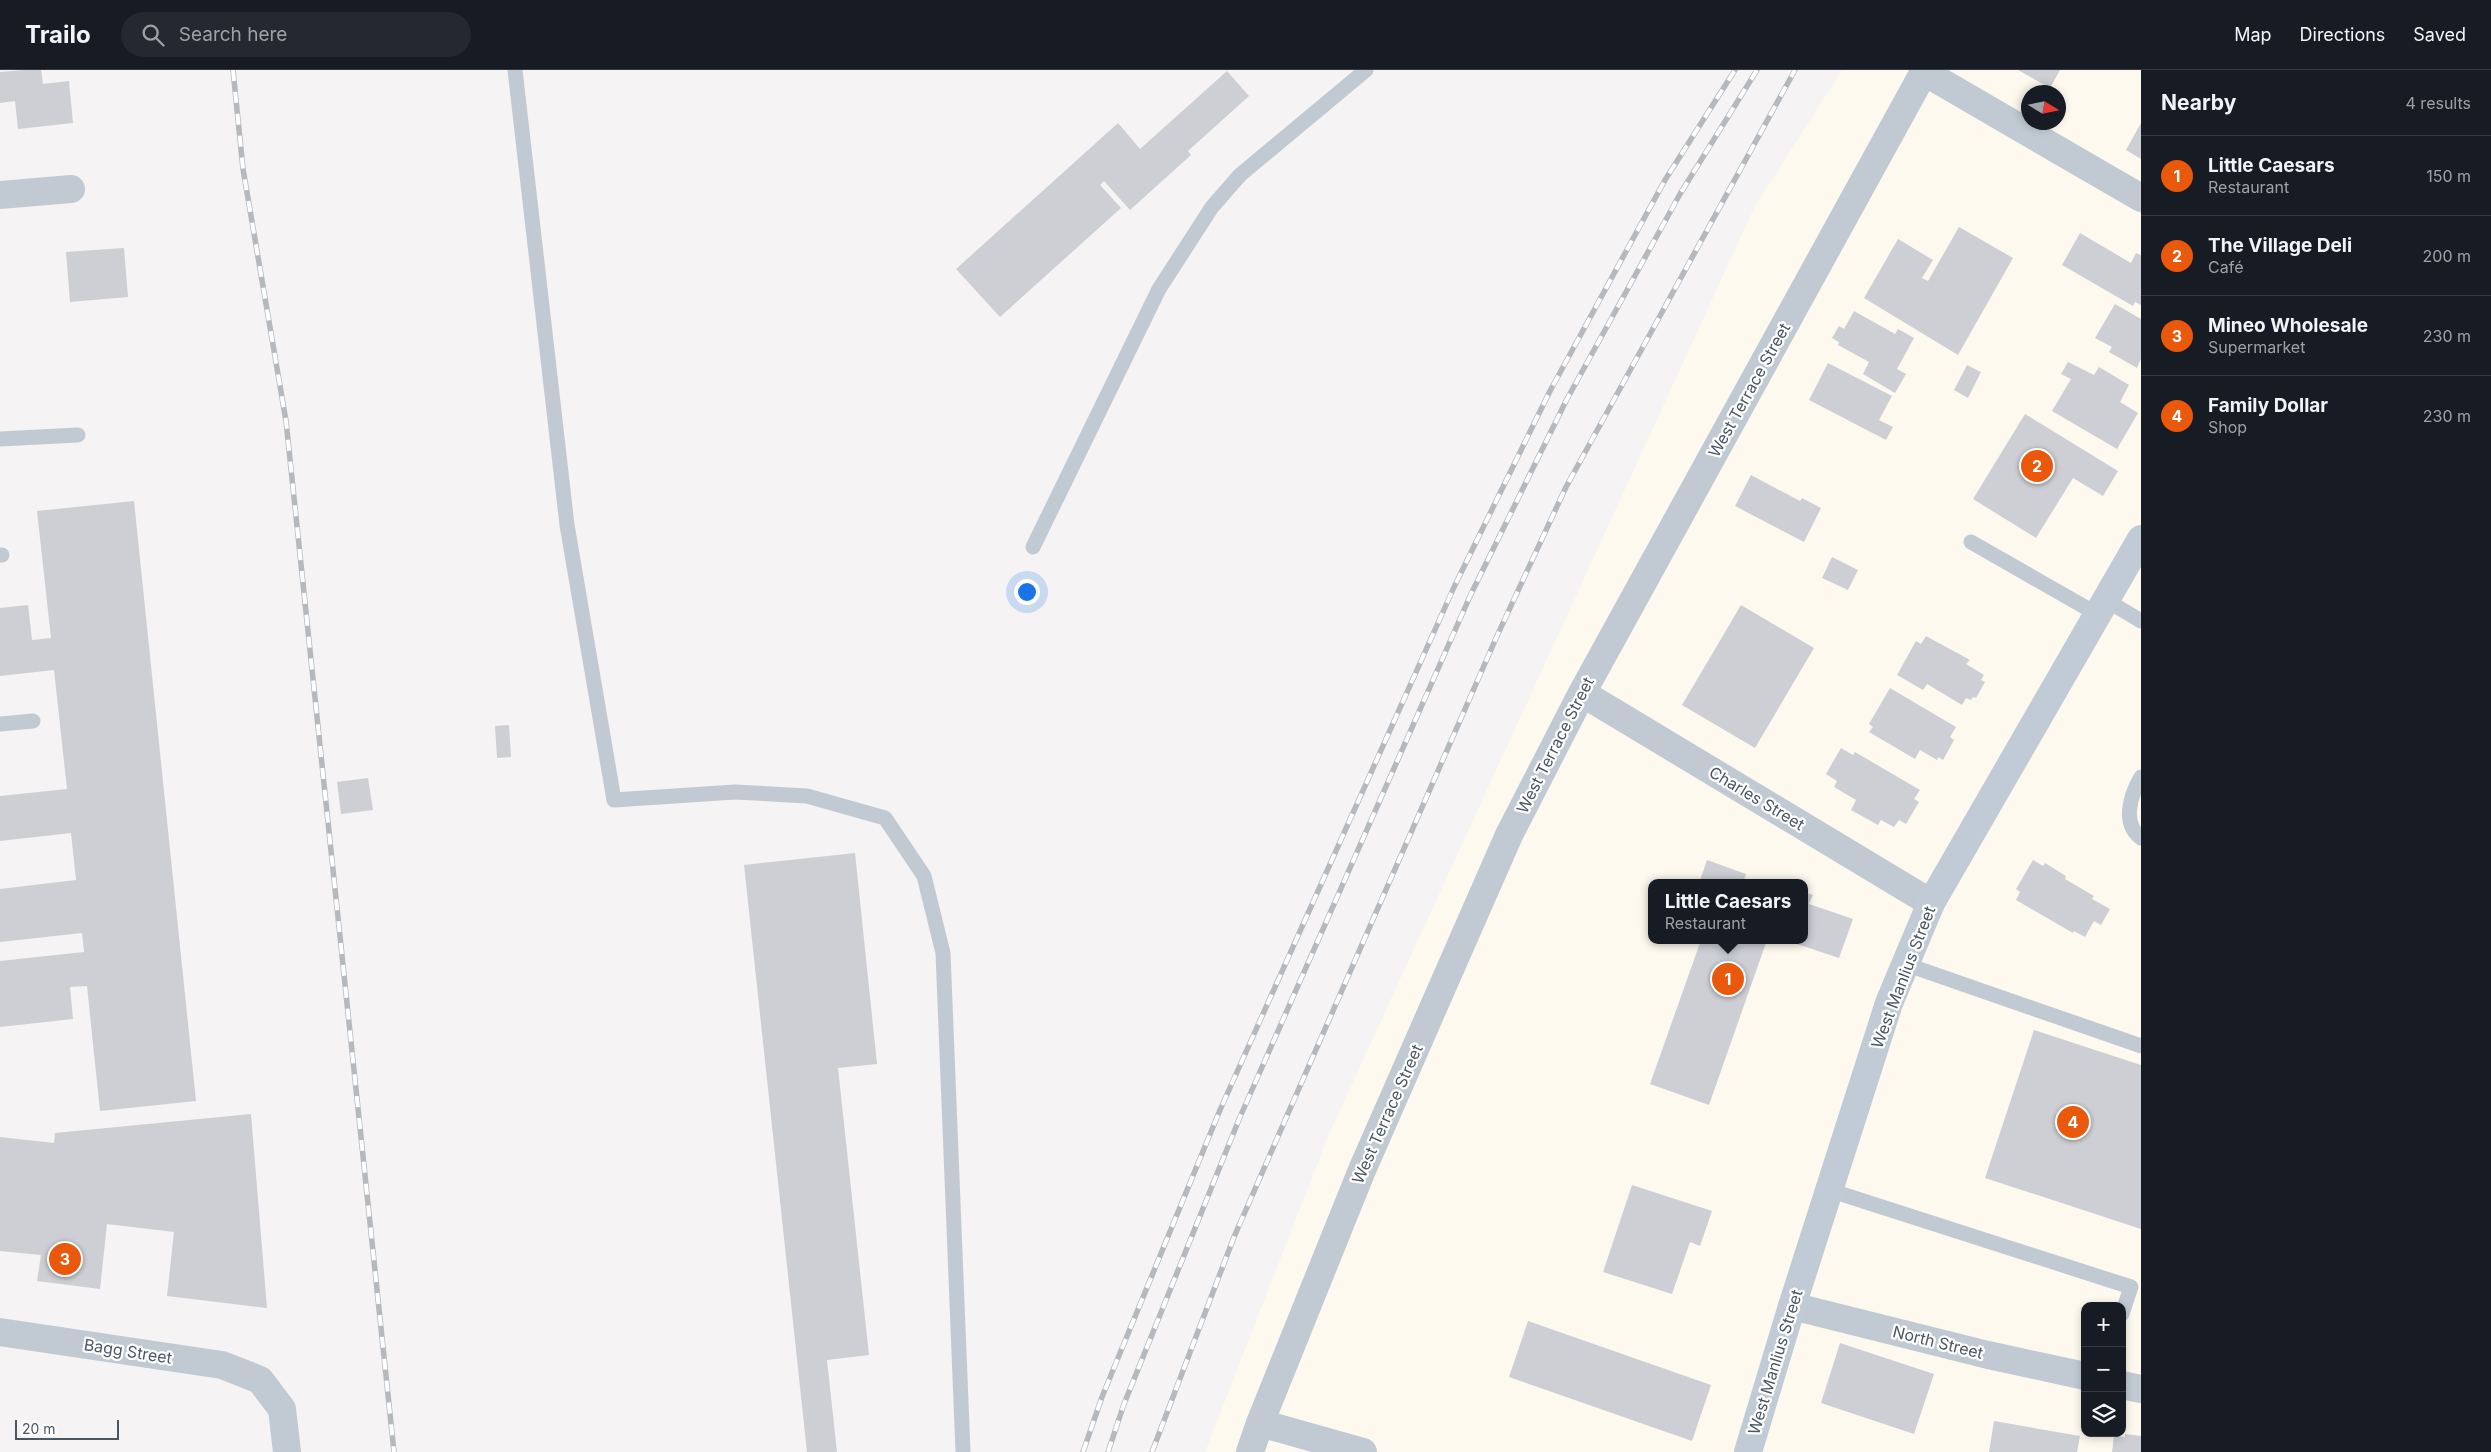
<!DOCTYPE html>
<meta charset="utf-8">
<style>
:root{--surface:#171b24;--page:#242831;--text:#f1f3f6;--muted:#9ea1a6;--line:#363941;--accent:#ea580c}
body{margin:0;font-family:Inter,sans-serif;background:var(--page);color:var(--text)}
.controls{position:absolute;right:15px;bottom:15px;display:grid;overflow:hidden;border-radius:10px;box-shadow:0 2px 8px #0003}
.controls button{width:45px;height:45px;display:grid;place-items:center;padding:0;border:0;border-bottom:1px solid var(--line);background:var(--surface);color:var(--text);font:25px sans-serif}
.compass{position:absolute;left:2021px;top:15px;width:45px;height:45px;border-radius:50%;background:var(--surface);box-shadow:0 2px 8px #0003;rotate:100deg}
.scale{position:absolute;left:15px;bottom:12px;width:104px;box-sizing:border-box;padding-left:5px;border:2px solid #4a5661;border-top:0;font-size:14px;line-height:18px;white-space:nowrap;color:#4a5661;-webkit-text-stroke:4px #fff;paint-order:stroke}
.you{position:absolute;left:1026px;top:521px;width:18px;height:18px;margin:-12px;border:4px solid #fff;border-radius:50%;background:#1a73e8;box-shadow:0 0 0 8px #1a73e833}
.badge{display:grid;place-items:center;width:32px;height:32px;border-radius:50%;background:var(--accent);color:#fff;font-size:16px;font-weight:700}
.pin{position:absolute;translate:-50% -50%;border:2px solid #fff;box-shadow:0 1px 5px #0006}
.popup{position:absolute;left:1648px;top:809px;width:160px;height:65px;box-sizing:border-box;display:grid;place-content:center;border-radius:10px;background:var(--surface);filter:drop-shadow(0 1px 4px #0005);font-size:16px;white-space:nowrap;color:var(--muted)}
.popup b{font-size:19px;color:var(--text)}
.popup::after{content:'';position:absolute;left:50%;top:100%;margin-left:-10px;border:10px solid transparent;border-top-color:var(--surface)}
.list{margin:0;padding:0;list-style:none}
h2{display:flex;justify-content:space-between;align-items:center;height:65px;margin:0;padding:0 20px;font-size:21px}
h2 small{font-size:16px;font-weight:400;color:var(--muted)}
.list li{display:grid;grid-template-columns:32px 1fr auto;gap:15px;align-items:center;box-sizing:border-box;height:80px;padding:0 20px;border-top:1px solid var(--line)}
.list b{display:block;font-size:19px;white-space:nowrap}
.list p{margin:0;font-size:16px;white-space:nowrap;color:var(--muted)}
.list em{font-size:16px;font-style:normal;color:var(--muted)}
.icon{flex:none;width:28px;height:28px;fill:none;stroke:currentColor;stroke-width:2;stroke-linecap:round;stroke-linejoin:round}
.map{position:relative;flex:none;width:2141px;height:1382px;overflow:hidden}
header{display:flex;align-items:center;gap:30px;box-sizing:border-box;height:70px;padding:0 25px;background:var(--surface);border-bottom:1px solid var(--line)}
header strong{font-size:24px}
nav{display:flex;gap:28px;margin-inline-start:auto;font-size:18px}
.search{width:350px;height:45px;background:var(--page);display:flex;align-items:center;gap:12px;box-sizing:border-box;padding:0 18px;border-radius:28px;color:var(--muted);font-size:19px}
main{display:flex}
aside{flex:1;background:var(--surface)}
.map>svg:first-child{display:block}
.commercial{fill:#fdf9ef;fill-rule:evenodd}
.building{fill:#cdcfd5}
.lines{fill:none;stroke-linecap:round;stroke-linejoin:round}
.service{stroke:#c1cad2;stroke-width:15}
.minor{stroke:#c1cad2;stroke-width:28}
.secondary{stroke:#c1cbd6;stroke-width:28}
.rail-casing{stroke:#b5b8bd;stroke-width:5.5}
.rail{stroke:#fff;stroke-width:4;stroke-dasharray:11;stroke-linecap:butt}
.labels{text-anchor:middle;stroke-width:4.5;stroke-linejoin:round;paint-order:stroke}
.street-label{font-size:16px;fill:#4a5661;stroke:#fff}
</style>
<header>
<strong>Trailo</strong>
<div class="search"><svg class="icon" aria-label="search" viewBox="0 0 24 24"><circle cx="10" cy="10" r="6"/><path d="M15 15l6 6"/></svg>Search here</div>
<nav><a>Map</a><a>Directions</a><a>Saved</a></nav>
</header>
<main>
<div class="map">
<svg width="2141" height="1382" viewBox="0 0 2141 1382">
<rect width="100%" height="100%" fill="#f5f3f3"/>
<!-- commercial -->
<path class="commercial" d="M1842,0H2141V1382H1205L1329,1064L1754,138ZM2028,22H2058V52H2028ZM1652,813H1804V870H1652ZM2085,1236H2122V1363H2085Z"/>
<!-- building -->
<path class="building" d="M24,0H41L43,14L69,11L73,53L18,59L15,31L0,33V2Z
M2018,0H2060L2050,18Z
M1227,1L1249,26L1188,81L1191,85L1130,140L1104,111L1100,115L1121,138L1000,247L956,199L1118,53L1140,79Z
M2141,53V89L2126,80Z
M1959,157L2013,188L1958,285L1864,228L1898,169L1933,190L1922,208L1928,211Z
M2080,163L2131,193L2136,183L2141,185V235L2135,232L2133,236L2062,195Z
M124,178L128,227L70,232L66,182Z
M2115,234L2141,249V289L2137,298L2109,282L2112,277L2095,268Z
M1854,241L1895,264L1898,259L1914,268L1897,299L1906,304L1895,323L1863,304L1869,292L1838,275L1839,272L1832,268L1839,256L1844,259Z
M2068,292L2094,305L2099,297L2129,315L2120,332L2138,343L2117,379L2052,341L2071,309L2061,304Z
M1828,293L1892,326L1879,350L1893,357L1886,370L1809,330Z
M1967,295L1981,302L1968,328L1954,320Z
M2025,344L2118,401L2103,426L2073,408L2036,468L1973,429Z
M1751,405L1800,431L1802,428L1821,438L1804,472L1735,436Z
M134,431L196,1031L100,1041L87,916L70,917L73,949L0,957V891L84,882L82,863L0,872V819L76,810L71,763L0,771V726L67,719L54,600L0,606V538L28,535L32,570L51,568L37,441Z
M1832,487L1858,500L1848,520L1822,508Z
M1741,535L1814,578L1755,678L1682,635Z
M1926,566L1970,590L1966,594L1984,605L1981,610L1985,612L1976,628L1973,627L1971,630L1966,628L1962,635L1927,614L1923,620L1897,605L1916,571L1921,574Z
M1890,618L1956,657L1950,667L1954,670L1943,690L1938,687L1937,690L1920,680L1915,689L1869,662L1873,657L1869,654Z
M509,655L511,687L497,688L495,656Z
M1841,678L1853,685L1855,682L1920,720L1914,729L1919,732L1906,754L1899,750L1894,757L1881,750L1878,755L1851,740L1856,730L1834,717L1837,711L1826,704Z
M368,708L373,740L341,744L337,712Z
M855,783L877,994L838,998L869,1285L827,1290L837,1382H807L744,795Z
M1707,790L1746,804L1743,813H1699Z
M2033,790L2043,796L2045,793L2066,806L2065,809L2094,826L2092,829L2110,839L2101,855L2094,851L2085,867L2074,861L2073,863L2016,830L2020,822L2016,819Z
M1804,822L1813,825L1809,834L1853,849L1839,888L1791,872L1792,870H1804Z
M1701,870H1767L1709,1035L1650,1014Z
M2034,960L2141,995V1159L1985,1108Z
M251,1044L267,1238L167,1226L174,1162L107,1154L100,1219L37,1211L41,1185L0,1181V1067L54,1073L55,1063Z
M1632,1115L1712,1141L1700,1176L1690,1172L1672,1224L1603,1202Z
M1528,1251L1711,1315L1692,1371L1509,1307Z
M1840,1273L1934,1304L1914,1364L1821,1333Z
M1994,1351L2080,1366L2077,1382H1989Z
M2125,1364L2141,1366V1382H2112L2114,1366L2125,1367Z"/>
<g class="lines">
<!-- service -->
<path class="service" d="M515,0L567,455L614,730L735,722L807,726L885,748L924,806L943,883L963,1382
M0,369L78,365
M1971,472L2097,544
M1033,477L1159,219L1212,137L1240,105L1366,0
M0,485H2
M2106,530L2141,551
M0,654L33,651
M2141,707C2131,724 2121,753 2141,768
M1905,894L2141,976
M1829,1120L2131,1217L2122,1244"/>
<!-- minor -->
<path class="minor" d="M1924,2L2141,128
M0,125L71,119
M1582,623L1931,833
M1792,1236L1988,1285L2085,1306
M0,1262L222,1295L260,1310L282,1339L287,1382
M2122,1315L2141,1319
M1260,1353L1363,1382
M1250,1382L1260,1353L1362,1100L1509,765L1582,623L1925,0"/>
<!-- secondary -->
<path class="secondary" d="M1748,1382L1792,1236L1889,933L1931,833L2141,469"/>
<defs>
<path id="rail" d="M233,0L243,99L286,351L394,1382
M1083,1382L1102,1327L1220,1040L1455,515L1550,321L1665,110L1735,0
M1108,1382L1124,1334L1240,1047L1471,524L1567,329L1680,124L1757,0
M1152,1382L1234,1167L1497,566L1566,417L1795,0"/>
</defs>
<!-- rail casing -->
<use href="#rail" class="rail-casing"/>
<!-- rail -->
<use href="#rail" class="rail"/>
</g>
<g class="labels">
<!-- street labels -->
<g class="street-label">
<text transform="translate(1749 320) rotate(-61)" y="6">West Terrace Street</text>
<text transform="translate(1555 675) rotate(-63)" y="6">West Terrace Street</text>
<text transform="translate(1757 728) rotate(31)" y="6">Charles Street</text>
<text transform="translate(1903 907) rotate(-69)" y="6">West Manlius Street</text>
<text transform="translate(1387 1044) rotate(-66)" y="6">West Terrace Street</text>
<text transform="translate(1938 1272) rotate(14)" y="6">North Street</text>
<text transform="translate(128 1281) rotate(9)" y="6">Bagg Street</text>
<text transform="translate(1775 1292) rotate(-73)" y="6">West Manlius Street</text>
</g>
</g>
</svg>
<div class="controls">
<button>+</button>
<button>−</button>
<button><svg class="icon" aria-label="layers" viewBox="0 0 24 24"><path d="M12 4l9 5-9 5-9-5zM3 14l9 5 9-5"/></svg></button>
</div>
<svg class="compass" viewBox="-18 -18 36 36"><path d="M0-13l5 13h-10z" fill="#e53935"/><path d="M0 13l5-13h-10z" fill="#9ea1a6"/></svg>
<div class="scale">20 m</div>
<div class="you"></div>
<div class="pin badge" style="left:1728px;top:909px">1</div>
<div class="popup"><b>Little Caesars</b>Restaurant</div>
<div class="pin badge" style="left:2037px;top:396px">2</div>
<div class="pin badge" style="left:65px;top:1189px">3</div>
<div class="pin badge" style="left:2073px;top:1052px">4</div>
</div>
<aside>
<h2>Nearby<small>4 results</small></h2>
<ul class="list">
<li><span class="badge">1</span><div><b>Little Caesars</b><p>Restaurant</p></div><em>150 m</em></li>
<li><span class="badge">2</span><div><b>The Village Deli</b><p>Café</p></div><em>200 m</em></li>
<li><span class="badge">3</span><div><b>Mineo Wholesale</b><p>Supermarket</p></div><em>230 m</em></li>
<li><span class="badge">4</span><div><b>Family Dollar</b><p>Shop</p></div><em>230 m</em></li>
</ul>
</aside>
</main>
